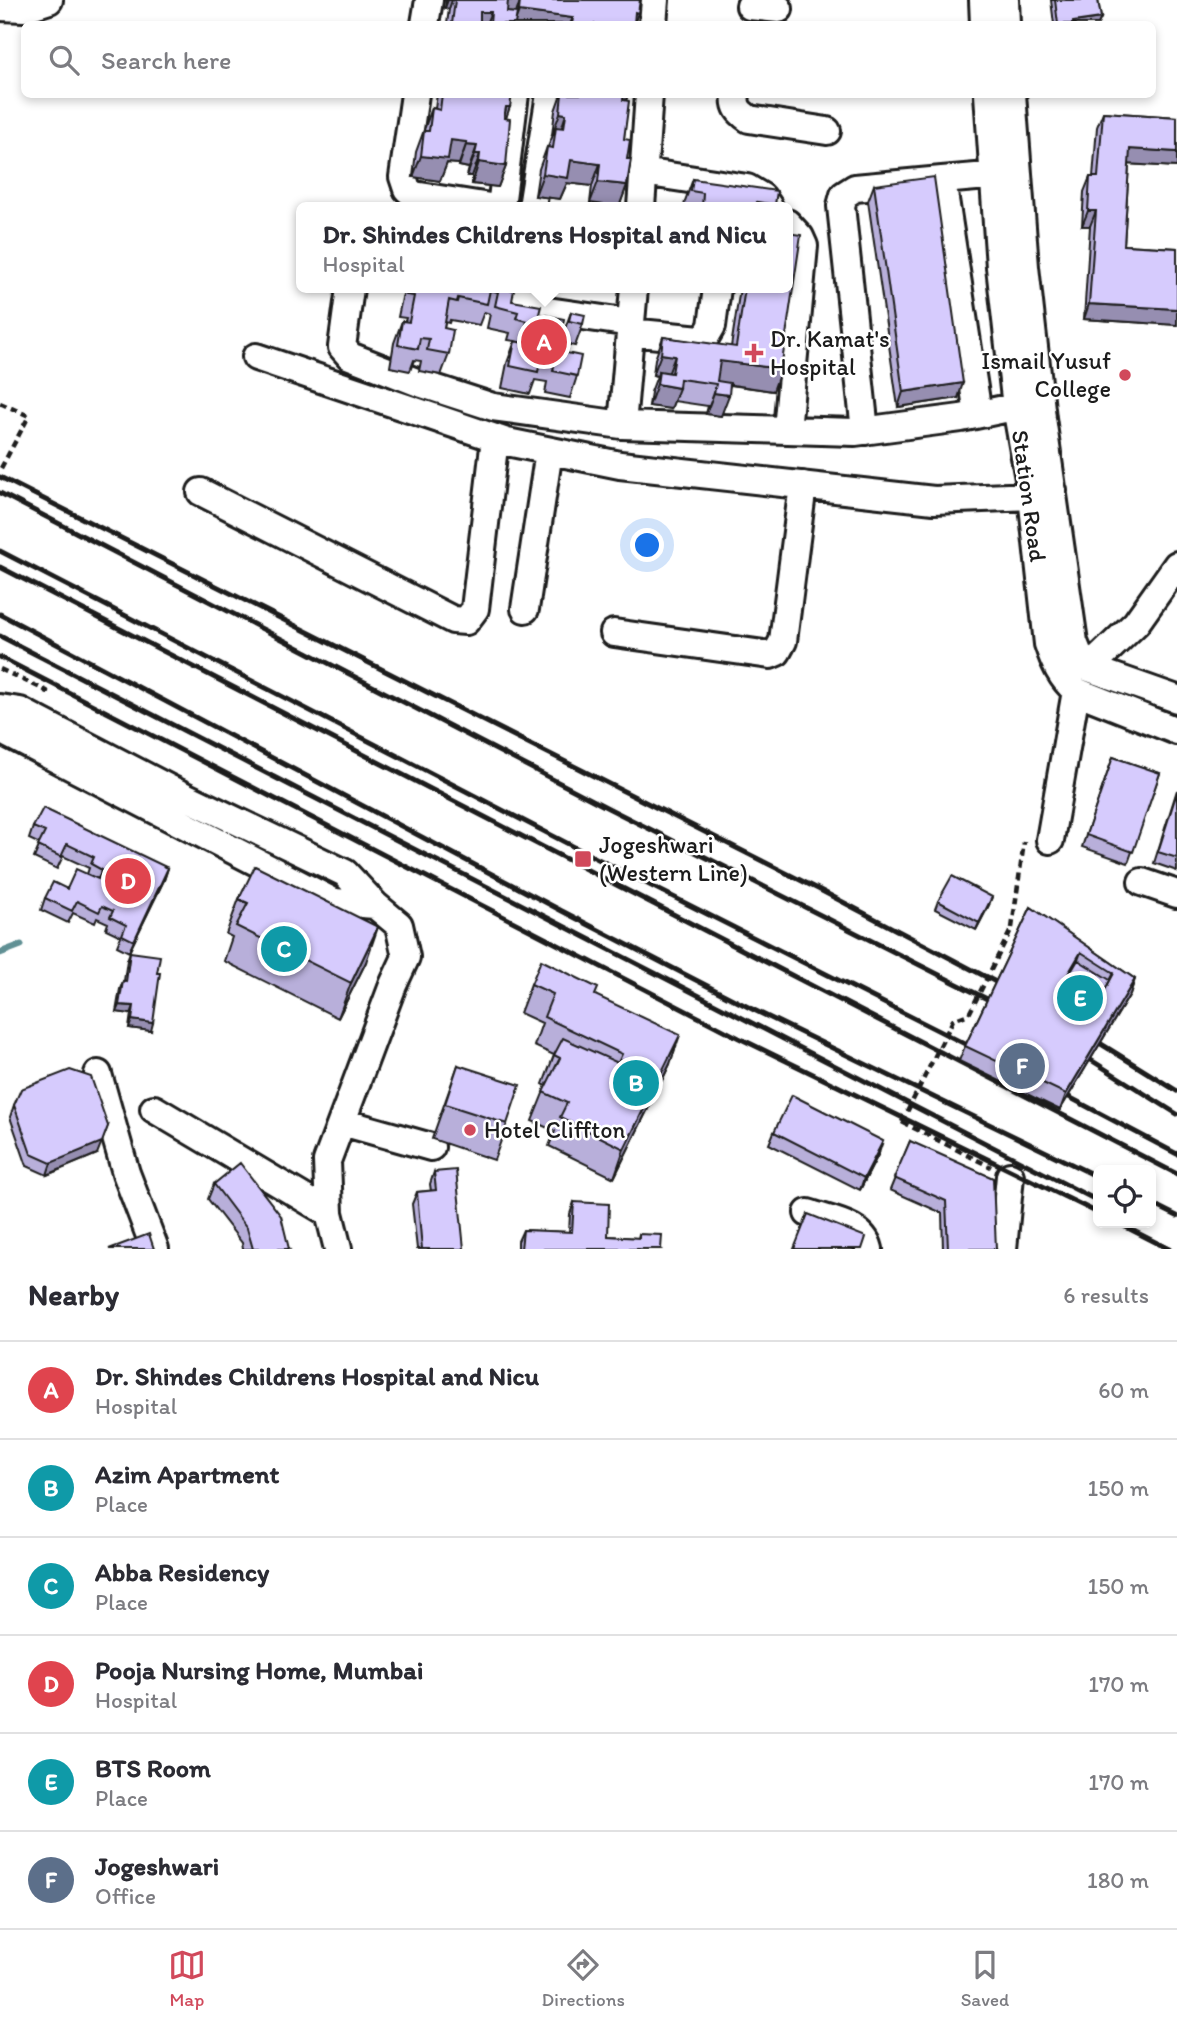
<!DOCTYPE html>
<style>
:root{--surface:#fff;--page:#f2f2f3;--text:#2b2b33;--muted:#7c7c81;--line:#e1e1e2;--accent:#d1495b}
body{margin:0;font-family:Itim,sans-serif;background:var(--page);color:var(--text)}
.controls{position:absolute;right:21px;bottom:21px;display:grid;overflow:hidden;border-radius:10px;box-shadow:0 4px 10px #0003}
.controls button{width:63px;height:63px;display:grid;place-items:center;padding:0;border:0;border-bottom:2px solid var(--line);background:var(--surface);color:var(--text);font:35px sans-serif}
.you{position:absolute;left:648px;top:546px;width:24px;height:24px;margin:-18px;border:5px solid #fff;border-radius:50%;background:#1a73e8;box-shadow:0 0 0 10px #1a73e833}
.badge{display:grid;place-items:center;width:46px;height:46px;border-radius:50%;background:var(--accent);color:#fff;font-size:23px;font-weight:700}
.pin{position:absolute;translate:-50% -50%;border:4px solid #fff;box-shadow:0 2px 7px #0006}
.popup{position:absolute;left:296px;top:202px;width:497px;height:91px;box-sizing:border-box;display:grid;place-content:center;border-radius:10px;background:var(--surface);filter:drop-shadow(0 2px 5px #0005);font-size:23px;white-space:nowrap;color:var(--muted)}
.popup b{font-size:26px;color:var(--text)}
.popup::after{content:'';position:absolute;left:50%;top:100%;margin-left:-14px;border:14px solid transparent;border-top-color:var(--surface)}
.list{margin:0;padding:0;list-style:none}
h2{display:flex;justify-content:space-between;align-items:center;height:91px;margin:0;padding:0 28px;font-size:30px}
h2 small{font-size:23px;font-weight:400;color:var(--muted)}
.list li{display:grid;grid-template-columns:46px 1fr auto;gap:21px;align-items:center;box-sizing:border-box;height:98px;padding:0 28px;border-top:2px solid var(--line)}
.list b{display:block;font-size:26px;white-space:nowrap}
.list p{margin:0;font-size:23px;white-space:nowrap;color:var(--muted)}
.list em{font-size:23px;font-style:normal;color:var(--muted)}
.icon{flex:none;width:38px;height:38px;fill:none;stroke:currentColor;stroke-width:2;stroke-linecap:round;stroke-linejoin:round}
.map{position:relative;flex:none;width:1177px;height:1249px;overflow:hidden}
.search{position:absolute;background:var(--surface);box-shadow:0 4px 10px #0003;left:21px;right:21px;top:21px;height:77px;display:flex;align-items:center;gap:18px;box-sizing:border-box;padding:0 24px;border-radius:10px;color:var(--muted);font-size:26px}
.sheet{height:679px;background:var(--surface)}
nav{display:flex;justify-content:space-around;align-items:center;box-sizing:border-box;height:98px;border-top:2px solid var(--line);background:var(--surface);font-size:19px;color:var(--muted)}
nav a{display:grid;justify-items:center;gap:4px}
nav .on{color:var(--accent)}
.map>svg:first-child{display:block}
.lines{fill:none;stroke-linecap:round;stroke-linejoin:round}
.stream{stroke:#609094;stroke-width:7}
.minor-casing{stroke:#1c1c1c;stroke-width:32}
.path{stroke:#1c1c1c;stroke-width:4.5;stroke-dasharray:7 5;stroke-linecap:butt}
.minor{stroke:#fff;stroke-width:26}
.rail{stroke:#1c1c1c;stroke-width:5}
.path-bridge{stroke:#1c1c1c;stroke-width:4.5;stroke-dasharray:7 5;stroke-linecap:butt}
.wall{fill:#b8afda;stroke:#1c1c1c;stroke-width:2}
.shaded-wall{fill:#968eb1;stroke:#1c1c1c;stroke-width:2}
.building{fill:#d6cbfd;stroke:#1c1c1c;stroke-width:2;fill-rule:evenodd}
.poi-dot{fill:#d1495b;stroke:#fff;stroke-width:2.5}
.labels{text-anchor:middle;stroke-width:5;stroke-linejoin:round;paint-order:stroke}
.poi-label{font-size:24px;fill:#1c1c1c;stroke:#fff;text-anchor:start}
.street-label{font-size:24px;fill:#1c1c1c;stroke:#fff}
</style>
<div class="map">
<svg width="1177" height="1249" viewBox="0 0 1177 1249">
<rect width="100%" height="100%" fill="#fff"/>
<filter id="ink" filterUnits="userSpaceOnUse"><feTurbulence type="fractalNoise" baseFrequency=".0143" numOctaves="2"/><feDisplacementMap in="SourceGraphic" scale="14" xChannelSelector="R" yChannelSelector="G"/><feConvolveMatrix kernelMatrix="1 2 1 2 8 2 1 2 1" color-interpolation-filters="sRGB"/></filter>
<g filter="url(#ink)">
<g class="lines">
<!-- stream -->
<path class="stream" d="M0,953L21,945"/>
<defs>
<path id="minor" d="M983,0L984,24
M1005,0L1006,24
M750,6L779,9
M0,7L24,8L49,0
M425,24L429,0
M653,24L655,0
M415,94L403,177L407,189L414,195L490,207
M736,94C734,107 739,112 749,119L827,131
M988,94L1000,267L1016,407L1032,496L1048,644C1054,662 1061,678 1076,691L1177,731
M1012,94L1025,267L1042,418L1074,642L1080,657L1089,668L1177,699
M643,172L747,188L762,197L769,207
M942,180L1010,174
M501,207L515,94
M532,207L550,94
M641,207L649,94
M787,223L800,237L804,246L787,430
M350,288L342,347L350,356L419,383L493,407L622,425
M527,288L525,300L527,308L631,323
M634,288L622,425L855,432L961,418L1033,403
M630,332L700,339L705,338L712,326L717,288
M256,357L507,442L620,465L934,500L1032,496L1053,491
M865,431L841,206L844,195L855,188L942,180L978,414
M201,492L453,620L466,621L475,609L495,438
M525,609L549,451
M614,633L770,655L777,652L783,641L803,485
M1089,668L1136,623L1177,565
M0,708L20,711L170,789L345,873L375,905L399,925L406,957L393,985L327,1161L329,1213L338,1249
M0,724L8,734L334,902L375,905
M1050,840L1076,691
M1142,882L1177,894
M98,1074L126,1173L155,1249
M154,1109L329,1213
M342,1122L431,1147
M808,1213C830,1221 863,1224 869,1249
M1003,1249L1010,1176"/>
</defs>
<!-- minor casing -->
<use href="#minor" class="minor-casing"/>
<!-- path -->
<path class="path" d="M0,403L29,416L0,470
M0,669L47,691L44,698
M1012,928L1024,842
M902,1122L991,1167"/>
<!-- minor -->
<use href="#minor" class="minor"/>
<!-- rail -->
<path class="rail" d="M0,477L818,889L1013,991
M0,493L608,808L1003,1007
M0,551L586,853L981,1052
M0,567L1177,1174
M0,614L560,910L754,1010L1098,1177
M0,636L1098,1201
M0,657L739,1038L1098,1213
M1085,1034L1177,1091
M1075,1050L1177,1114
M1050,1087L1177,1154
M1151,1203L1177,1216
M1118,1223L1169,1249"/>
<!-- path-bridge -->
<path class="path-bridge" d="M902,1122L953,1020L969,1014L1012,928"/>
</g>
<!-- wall -->
<path class="wall" d="M446,0H640L634,24H447L449,9L445,8Z
M1051,0H1098L1101,18L1098,24H1054Z
M437,94H512L506,118V166L498,187L472,184V176H467L469,168L459,166V164L447,163L440,181L413,177L416,152L432,108L435,109Z
M561,94H628L626,101L624,139L627,159V185L619,207L590,203L592,186L567,183L560,199L535,196L539,169L547,147H548L553,135H552L555,111Z
M1103,112L1177,117V167L1129,164L1124,245L1177,248V325L1084,319L1090,226H1082L1084,192L1090,177H1093L1097,127Z
M693,179L775,205L774,207H684L685,201Z
M874,185L958,398L898,407L868,201Z
M405,288H428L439,290V288H507L512,301L539,314L557,351L577,376L570,398L545,393L547,382L535,380L530,394L502,388L507,363L515,341L508,340L510,333L487,328L490,314L484,312L479,325L450,320L449,323L445,322L444,328L449,354L441,375L419,371L421,361L414,360L410,371L390,367L394,343L402,321H405L406,318L398,317L402,298Z
M740,288H787L773,391L730,385L721,416L706,414L708,406L674,401L671,409L649,406L651,392L657,376L653,375L655,359L663,337L731,347Z
M571,312L583,324L575,346L561,343L563,334Z
M1113,757L1160,773L1128,863L1082,847Z
M1177,790V871L1154,863Z
M33,827L168,868L164,880L129,952L117,946L121,936L106,929L108,923L97,918L95,923L73,913L68,923L41,910L45,898L67,889L87,874L89,868L63,856L57,869L34,858L40,844L29,839Z
M239,899L366,962L338,1018L224,961L232,937L226,934Z
M938,901L989,905L976,930L935,909Z
M1031,907L1135,979L1130,994L1060,1110L959,1061L965,1046Z
M130,952L151,1031L129,1028L131,1014L116,1012L120,989L123,981H124L127,960Z
M531,984L595,995L670,1064L614,1178L549,1146L555,1131L532,1121L546,1086L543,1084L554,1055L534,1046L542,1023L520,1013Z
M458,1065L507,1124L494,1160L432,1139Z
M14,1105L97,1154L47,1175L27,1166L10,1117Z
M774,1132L879,1153L860,1190L769,1144Z
M910,1141L996,1249H943L942,1213L890,1190Z
M434,1172L464,1249H417L412,1204L417,1192L431,1191L430,1184Z
M214,1184L289,1249H243L242,1243L208,1199Z
M574,1202L608,1236L638,1238L639,1234L661,1249H518V1241L523,1230L569,1232L570,1214Z"/>
<!-- shaded-wall -->
<path class="shaded-wall" d="M448,0H452L449,9L445,8Z
M508,0L520,1L513,23L500,21Z
M519,11L573,18L570,24H514Z
M480,12H491L486,24H475Z
M635,12L638,13L634,24H631Z
M1101,18L1098,24H1072L1073,22Z
M621,94H628L625,103Z
M506,107H510L502,129Z
M560,113L566,114L559,136L556,127L553,135H552Z
M451,140L467,142L459,164L447,163L440,181L413,177L421,156Z
M466,145L477,146L469,168L459,166Z
M1130,149L1177,152V167L1125,164Z
M475,154H480L472,176H467Z
M571,160L600,164L592,186L567,183L560,199L535,196L543,174Z
M479,162L506,166L498,187L472,184Z
M598,182L627,185L619,207L590,203Z
M757,202L775,205L774,207H755Z
M1088,211H1096L1090,226H1082Z
M1089,304L1177,309V325L1084,319Z
M661,354L675,356L667,377L659,371L657,376L653,375Z
M720,361L781,369L773,391L712,382Z
M963,383L958,398L898,407L903,392Z
M657,384L679,388L671,409L649,406Z
M714,393L729,395L721,416L706,414Z
M168,868L164,880L129,952L134,941Z
M992,897L989,905L976,930L979,923Z
M378,927L366,962L338,1018L351,983Z
M1081,952L1075,968L1055,998L1058,991Z
M1135,979L1130,994L1060,1110L1066,1094Z
M119,1005L134,1006L131,1014L116,1012Z
M132,1020L153,1023L151,1031L129,1028Z
M680,1035L670,1064L614,1178L624,1149Z
M108,1126L97,1154L47,1175L51,1163Z
M883,1141L879,1153L860,1190L864,1178Z"/>
<!-- building -->
<path class="building" d="M455,0H508L507,12L517,13L515,24H490L491,12H480V24H452Z
M514,0H640L638,13L635,12L634,24H572L573,18L519,11L520,1Z
M1055,0H1098L1101,18L1073,22L1074,24H1058Z
M442,94H512L510,107H506L504,118L510,119L506,166L479,162L480,154H475L477,146L466,145L467,142L451,140L448,159L421,156L424,131H429L432,108L440,110Z
M562,94H624L623,100L629,101L624,139L630,140L627,159H631L627,185L598,182L600,164L571,160L568,178L543,174L547,147L553,148L556,127L564,128L566,114L560,113Z
M1103,112L1177,117V152L1130,149L1124,245L1177,248V309L1089,304L1096,211H1088L1090,177H1098Z
M934,177L963,383L903,392L874,185Z
M693,179L777,191L775,205L757,202L756,207H702L703,193L691,191Z
M787,233L801,235L781,369L720,361L717,381L730,383L729,395L714,393L716,384L680,379L679,388L657,384L659,371L672,373L675,356L661,354L663,337L736,347L745,288H787Z
M408,288H428L440,290V288H507V289L514,290L512,301L541,306L539,314L564,319L557,351L581,356L577,376L553,371L555,361L541,358L538,372L510,366L515,341L523,343L527,321L516,318L518,312L495,306L498,292L490,290L487,304L458,298L457,302L449,300L444,328L453,330L449,354L427,350L429,339L420,338L418,349L398,345L402,321L409,322L414,296L406,295Z
M571,312L585,315L583,324L569,321Z
M1113,757L1160,773L1133,852L1086,835Z
M1177,792V858L1158,852Z
M43,808L168,868L134,941L122,935L126,925L110,917L113,911L102,906L99,912L77,901L72,911L45,898L53,882L67,889L76,869L98,879L102,870L91,864L94,857L67,844L61,857L38,846L45,832L33,827Z
M255,866L378,927L351,983L236,926L248,903L239,899Z
M952,876L992,897L979,923L938,901Z
M1031,907L1135,979L1066,1094L965,1046ZM1081,952L1114,973L1093,1013L1058,991Z
M130,952L160,956L157,973H160L153,1023L132,1020L134,1006L119,1005L123,981L126,982Z
M541,960L598,988L595,995L680,1035L624,1149L560,1117L567,1103L543,1092L560,1058L554,1055L563,1038L618,1063L622,1054L544,1017L553,994L531,984Z
M1078,960L1110,980L1093,1013L1059,992Z
M458,1065L520,1085L507,1124L445,1104Z
M70,1070L91,1077L108,1126L102,1142L51,1163L31,1154L14,1105L21,1089Z
M792,1095L883,1141L864,1178L774,1132Z
M910,1141L993,1178L996,1249H948L946,1201L894,1178Z
M240,1163L281,1216L289,1249H253L247,1228L214,1184Z
M456,1170L464,1249H422L417,1192L436,1190L434,1172Z
M574,1202L609,1204L608,1236L639,1238V1234L662,1235L661,1249H521L523,1230L572,1232Z
M808,1214L866,1237L862,1249H794Z
M149,1234L154,1249H109Z"/>
</g>
<!-- markers -->
<g class="poi-dot">
<path d="M750.5 342.5h7v7h7v7h-7v7h-7v-7h-7v-7h7z"/>
<circle cx="1125" cy="375" r="7"/>
<rect x="574" y="850" width="18" height="18" rx="3.5"/>
<circle cx="470" cy="1130" r="7"/>
</g>
<g class="labels">
<!-- poi labels -->
<g class="poi-label">
<text x="770" y="347">Dr. Kamat's<tspan x="770" dy="28">Hospital</tspan></text>
<text x="1111" y="369" text-anchor="end">Ismail Yusuf<tspan x="1111" dy="28">College</tspan></text>
<text x="599" y="853">Jogeshwari<tspan x="599" dy="28">(Western Line)</tspan></text>
<text x="484" y="1138">Hotel Cliffton</text>
</g>
<!-- street labels -->
<g class="street-label">
<text transform="translate(1029 496) rotate(82)" y="8">Station Road</text>
</g>
</g>
</svg>
<div class="controls">
<button><svg class="icon" aria-label="locate" viewBox="0 0 24 24"><circle cx="12" cy="12" r="6"/><path d="M12 2v4M12 18v4M2 12h4M18 12h4"/></svg></button>
</div>
<div class="you"></div>
<div class="pin badge" style="left:544px;top:342px;background:#e0444e">A</div>
<div class="popup"><b>Dr. Shindes Childrens Hospital and Nicu</b>Hospital</div>
<div class="pin badge" style="left:636px;top:1083px;background:#0f9aa8">B</div>
<div class="pin badge" style="left:284px;top:949px;background:#0f9aa8">C</div>
<div class="pin badge" style="left:128px;top:881px;background:#e0444e">D</div>
<div class="pin badge" style="left:1080px;top:998px;background:#0f9aa8">E</div>
<div class="pin badge" style="left:1022px;top:1066px;background:#5c6f8a">F</div>
<div class="search"><svg class="icon" aria-label="search" viewBox="0 0 24 24"><circle cx="10" cy="10" r="6"/><path d="M15 15l6 6"/></svg>Search here</div>
</div>
<section class="sheet">
<h2>Nearby<small>6 results</small></h2>
<ul class="list">
<li><span class="badge" style="background:#e0444e">A</span><div><b>Dr. Shindes Childrens Hospital and Nicu</b><p>Hospital</p></div><em>60 m</em></li>
<li><span class="badge" style="background:#0f9aa8">B</span><div><b>Azim Apartment</b><p>Place</p></div><em>150 m</em></li>
<li><span class="badge" style="background:#0f9aa8">C</span><div><b>Abba Residency</b><p>Place</p></div><em>150 m</em></li>
<li><span class="badge" style="background:#e0444e">D</span><div><b>Pooja Nursing Home, Mumbai</b><p>Hospital</p></div><em>170 m</em></li>
<li><span class="badge" style="background:#0f9aa8">E</span><div><b>BTS Room</b><p>Place</p></div><em>170 m</em></li>
<li><span class="badge" style="background:#5c6f8a">F</span><div><b>Jogeshwari</b><p>Office</p></div><em>180 m</em></li>
</ul>
</section>
<nav>
<a class="on"><svg class="icon" aria-label="map" viewBox="0 0 24 24"><path d="M3 6l6-2 6 2 6-2v14l-6 2-6-2-6 2zM9 4v14M15 6v14"/></svg>Map</a>
<a><svg class="icon" aria-label="directions" viewBox="0 0 24 24"><path d="M12 3l9 9-9 9-9-9zM9 14v-3h6M13 9l2 2-2 2"/></svg>Directions</a>
<a><svg class="icon" aria-label="saved" viewBox="0 0 24 24"><path d="M7 4h10v16l-5-4-5 4z"/></svg>Saved</a>
</nav>
